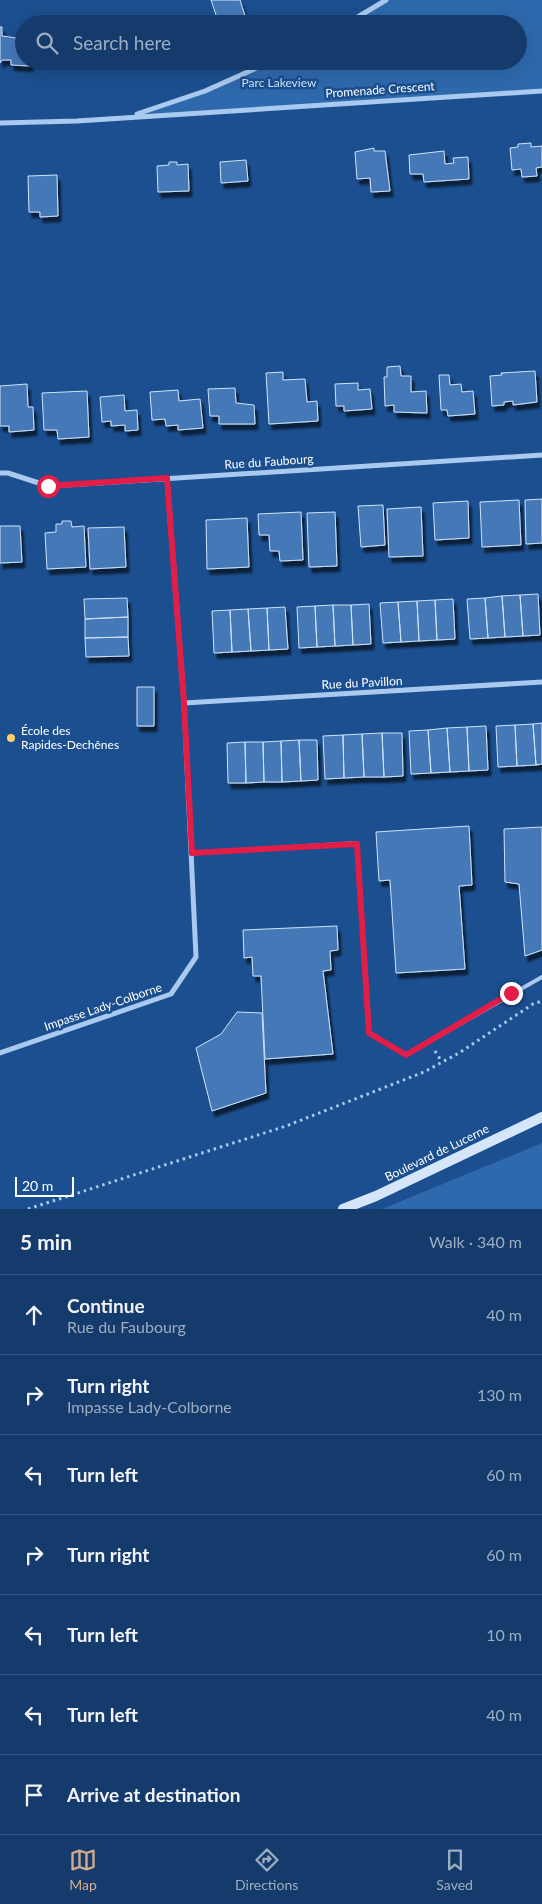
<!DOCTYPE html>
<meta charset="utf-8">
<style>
:root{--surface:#143b6b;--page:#214673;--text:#f1f3f6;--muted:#9dadc1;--line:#33557e;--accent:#d6ab8b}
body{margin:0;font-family:Lato,sans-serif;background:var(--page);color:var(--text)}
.scale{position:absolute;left:15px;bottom:12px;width:59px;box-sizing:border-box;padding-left:5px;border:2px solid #fff;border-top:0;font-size:14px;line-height:18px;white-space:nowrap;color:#fff;-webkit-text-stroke:4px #1b4f8f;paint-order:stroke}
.stop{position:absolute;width:15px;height:15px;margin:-11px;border:4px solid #e11d48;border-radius:50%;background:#fff}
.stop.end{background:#e11d48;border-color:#fff;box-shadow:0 1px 5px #0008}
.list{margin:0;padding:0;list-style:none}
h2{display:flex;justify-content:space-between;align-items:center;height:65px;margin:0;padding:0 20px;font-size:21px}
h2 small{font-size:16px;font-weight:400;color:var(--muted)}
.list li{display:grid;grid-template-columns:32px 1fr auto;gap:15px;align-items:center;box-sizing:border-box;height:80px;padding:0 20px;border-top:1px solid var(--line)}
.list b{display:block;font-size:19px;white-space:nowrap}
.list p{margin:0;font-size:16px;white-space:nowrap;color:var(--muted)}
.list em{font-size:16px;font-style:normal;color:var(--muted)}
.icon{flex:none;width:28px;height:28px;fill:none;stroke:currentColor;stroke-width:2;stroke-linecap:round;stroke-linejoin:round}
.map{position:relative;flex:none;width:542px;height:1209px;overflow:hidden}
.search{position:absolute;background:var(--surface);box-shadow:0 5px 20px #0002;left:15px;right:15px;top:15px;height:55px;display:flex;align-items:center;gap:12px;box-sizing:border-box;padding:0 18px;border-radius:28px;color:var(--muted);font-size:19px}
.sheet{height:625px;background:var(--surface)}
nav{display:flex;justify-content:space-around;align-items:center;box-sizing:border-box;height:70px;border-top:1px solid var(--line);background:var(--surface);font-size:14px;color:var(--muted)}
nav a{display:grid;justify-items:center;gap:2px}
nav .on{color:var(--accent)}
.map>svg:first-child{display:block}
.green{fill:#2e69ad}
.building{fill:#4478b7;stroke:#cfe3fa;filter:url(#shadow)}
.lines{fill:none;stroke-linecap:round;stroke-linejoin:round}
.path{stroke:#a9c9ee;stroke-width:3;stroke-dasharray:2.5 4;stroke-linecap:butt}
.service{stroke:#a9c9ee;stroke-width:4}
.minor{stroke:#a9c9ee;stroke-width:5}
.secondary{stroke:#d6e6fa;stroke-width:10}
.route{stroke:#e11d48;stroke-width:6}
.poi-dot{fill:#ffd166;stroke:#1b4f8f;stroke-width:2}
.labels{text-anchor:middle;stroke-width:5;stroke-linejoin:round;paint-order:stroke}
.park-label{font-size:12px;fill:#cfe3fa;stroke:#1b4f8f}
.street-label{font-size:12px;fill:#fff;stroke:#1b4f8f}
.poi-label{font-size:12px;fill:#fff;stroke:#1b4f8f;text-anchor:start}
</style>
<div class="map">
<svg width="542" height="1209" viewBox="0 0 542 1209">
<defs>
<filter id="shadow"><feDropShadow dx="3" dy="5.5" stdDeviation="1" flood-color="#0009"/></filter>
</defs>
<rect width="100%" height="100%" fill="#1b4f8f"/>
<!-- green -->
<path class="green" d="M386,0H542V91L130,117L205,91L272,61H518V24H346Z
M542,1143V1209H382Z"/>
<!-- building -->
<path class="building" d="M211,0H240L246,19L233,24H219Z
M0,27H2V36L24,39V61H31L30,66L11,65V60H2L0,63Z
M531,143V147L542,146V167L536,168L537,176L522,177L521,169L512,170L510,148L518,147V144Z
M374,148V151H385L390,191L371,192L370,178L357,179L355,152Z
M444,151L445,164L454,163L453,158L468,157L469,179L424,182L423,174H410L409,155Z
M246,160L248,181L221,183L220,162Z
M169,162H177V165L188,164L189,191L158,192L157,166L169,165Z
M57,175L58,216L40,217V212H29L28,176Z
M400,366L401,376H411V392L426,391L427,413L394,412V405L385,406L384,377H387V367Z
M535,371L537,402L513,405V401L504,402V405L492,406L490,376L502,375L501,373Z
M283,372V380L305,379L307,402L317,401L318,421L269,424L266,373Z
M439,375H449L450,385L461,384L462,392L473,391L475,414L448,416L447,410H441Z
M358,383V390L370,389L372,409L344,411V406H336L335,384Z
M27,384L28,407H33L34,430L9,432V426H0V386Z
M235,388L236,403L254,405L255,424H219V416H210L208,389Z
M178,390L179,401L200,399L203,428L178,430V425L166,426L165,419L152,420L150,392Z
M87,391L89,437L58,439L57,430H44L42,393Z
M124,395L125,411L137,410L138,430L125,431V425L111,426V421L102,422L100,397Z
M542,499V543L526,544L525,500Z
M519,500L521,545L482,547L480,502Z
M468,501L469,538L435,540L433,503Z
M383,505L385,545L361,547L358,506Z
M421,507L423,556L389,557L387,509Z
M301,512L303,560L280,561L279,551H270L269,535H259L258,514Z
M335,512L337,566L309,567L307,513Z
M247,518L249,567L207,569L206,520Z
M62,521H71L72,527L84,526L86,567L47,569L45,533L56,532V524H62Z
M0,526H20L22,562L0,563Z
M124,527L126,567L90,569L88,528Z
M538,594L540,635L523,636L520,595Z
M520,595L523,636L505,637L502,596Z
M502,596L505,637L488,638L485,598Z
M127,598L128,617L85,619L84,599Z
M485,598L488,638L470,639L467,599Z
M453,599L455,639L437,640L435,600Z
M435,600L437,640L419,641L417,601Z
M417,601L419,641L401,642L398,602Z
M398,602L401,642L383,643L380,603Z
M369,604L371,644L353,645L351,605Z
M333,605L335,646L317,647L315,606Z
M333,605H351L353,645L335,646Z
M315,606L317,647L299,648L297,607Z
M285,607L288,649L269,650L267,608Z
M267,608L269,650L251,651L248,609Z
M248,609L251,651L232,652L230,610Z
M230,610L232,652L214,653L212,611Z
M128,617V637L85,638V619Z
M128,637L129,656L86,657L85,638Z
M137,687H154V726H137Z
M542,723V764L536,765L533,724Z
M533,724L536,765L517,766L515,725Z
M515,725L517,766L498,767L496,726Z
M486,726L488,770L469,771L467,727Z
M467,727L469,771L450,772L447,728Z
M447,728L450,772L431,773L428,730Z
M428,730L431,773L411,774L409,731Z
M382,733L384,777H364L362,734Z
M382,733H402L403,776L384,777Z
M362,734L364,777L344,778L343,735Z
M343,735L344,778L325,779L323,736Z
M299,740L301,781L282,782L281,741Z
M299,740H317L318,780L301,781Z
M281,741L282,782H264L263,742Z
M245,742L246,783H228L227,743Z
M245,742H263L264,782L246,783Z
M469,826L472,885L459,886L465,969L396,973L390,880L379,881L376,832Z
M542,827V950L525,956L519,884L505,882L504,829Z
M337,926L338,950L330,951L331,970L323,971L333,1054L265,1059L261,976H253L252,957L244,958L243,930Z
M237,1012L262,1013L266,1093L212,1111L196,1048L221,1034Z"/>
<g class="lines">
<!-- path -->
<path class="path" d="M435,1051L442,1062
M28,1209L286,1126L424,1072L459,1053L533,1004L542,1001"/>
<!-- service -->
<path class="service" d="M192,853L357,843L369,1033L406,1055L542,977"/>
<!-- minor -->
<path class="minor" d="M346,24L386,0
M137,114L205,91L272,61
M0,123L77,121L542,91
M0,473H8L48,486L67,485L542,455
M184,703L542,682
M0,1053L171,994L196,957L184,703L167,478"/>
<!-- secondary -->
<path class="secondary" d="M343,1209L376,1196L542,1117"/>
</g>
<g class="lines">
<!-- route -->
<path class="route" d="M48,486L167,478L184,703L192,853L357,844L369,1033L406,1055L511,993"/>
</g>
<!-- markers -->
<circle class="poi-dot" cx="11" cy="738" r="5"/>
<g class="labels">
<!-- park labels -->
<g class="park-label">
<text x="279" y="87">Parc Lakeview</text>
</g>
<!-- street labels -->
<g class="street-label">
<text transform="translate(380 90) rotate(-4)" y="4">Promenade Crescent</text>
<text transform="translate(269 462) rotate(-4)" y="4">Rue du Faubourg</text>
<text transform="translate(362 683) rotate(-3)" y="4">Rue du Pavillon</text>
<text transform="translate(103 1007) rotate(-19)" y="4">Impasse Lady-Colborne</text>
<text transform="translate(437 1153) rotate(-26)" y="4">Boulevard de Lucerne</text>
</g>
<!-- poi labels -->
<g class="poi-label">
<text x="21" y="735">École des<tspan x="21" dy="14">Rapides-Dechênes</tspan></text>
</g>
</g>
</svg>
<div class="scale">20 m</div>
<div class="stop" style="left:48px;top:486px"></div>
<div class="stop end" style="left:511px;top:993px"></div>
<div class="search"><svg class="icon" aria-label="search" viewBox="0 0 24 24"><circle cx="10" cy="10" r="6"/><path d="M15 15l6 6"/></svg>Search here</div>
</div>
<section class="sheet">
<h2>5 min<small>Walk · 340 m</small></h2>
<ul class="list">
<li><svg class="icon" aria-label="ahead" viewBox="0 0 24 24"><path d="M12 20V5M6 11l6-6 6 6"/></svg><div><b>Continue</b><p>Rue du Faubourg</p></div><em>40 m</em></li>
<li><svg class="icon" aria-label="right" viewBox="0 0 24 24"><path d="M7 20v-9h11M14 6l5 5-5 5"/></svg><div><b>Turn right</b><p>Impasse Lady-Colborne</p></div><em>130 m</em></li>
<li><svg class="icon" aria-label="left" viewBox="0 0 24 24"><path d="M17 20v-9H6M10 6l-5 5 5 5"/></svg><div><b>Turn left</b></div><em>60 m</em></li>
<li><svg class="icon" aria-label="right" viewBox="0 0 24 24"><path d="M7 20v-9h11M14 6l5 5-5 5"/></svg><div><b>Turn right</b></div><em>60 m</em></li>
<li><svg class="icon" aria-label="left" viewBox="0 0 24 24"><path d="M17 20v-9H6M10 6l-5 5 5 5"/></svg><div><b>Turn left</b></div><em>10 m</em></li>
<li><svg class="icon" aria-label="left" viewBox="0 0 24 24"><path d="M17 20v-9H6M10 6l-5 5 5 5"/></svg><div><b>Turn left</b></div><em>40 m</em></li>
<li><svg class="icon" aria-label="arrive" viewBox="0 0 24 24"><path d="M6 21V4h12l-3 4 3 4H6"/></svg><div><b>Arrive at destination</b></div></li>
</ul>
</section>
<nav>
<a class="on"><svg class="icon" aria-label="map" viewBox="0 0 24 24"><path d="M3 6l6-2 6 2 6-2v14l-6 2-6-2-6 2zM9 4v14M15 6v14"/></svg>Map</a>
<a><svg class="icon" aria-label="directions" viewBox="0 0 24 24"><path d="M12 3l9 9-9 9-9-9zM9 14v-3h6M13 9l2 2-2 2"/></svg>Directions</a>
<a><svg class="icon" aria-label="saved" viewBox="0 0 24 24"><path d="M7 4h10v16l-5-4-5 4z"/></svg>Saved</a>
</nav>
